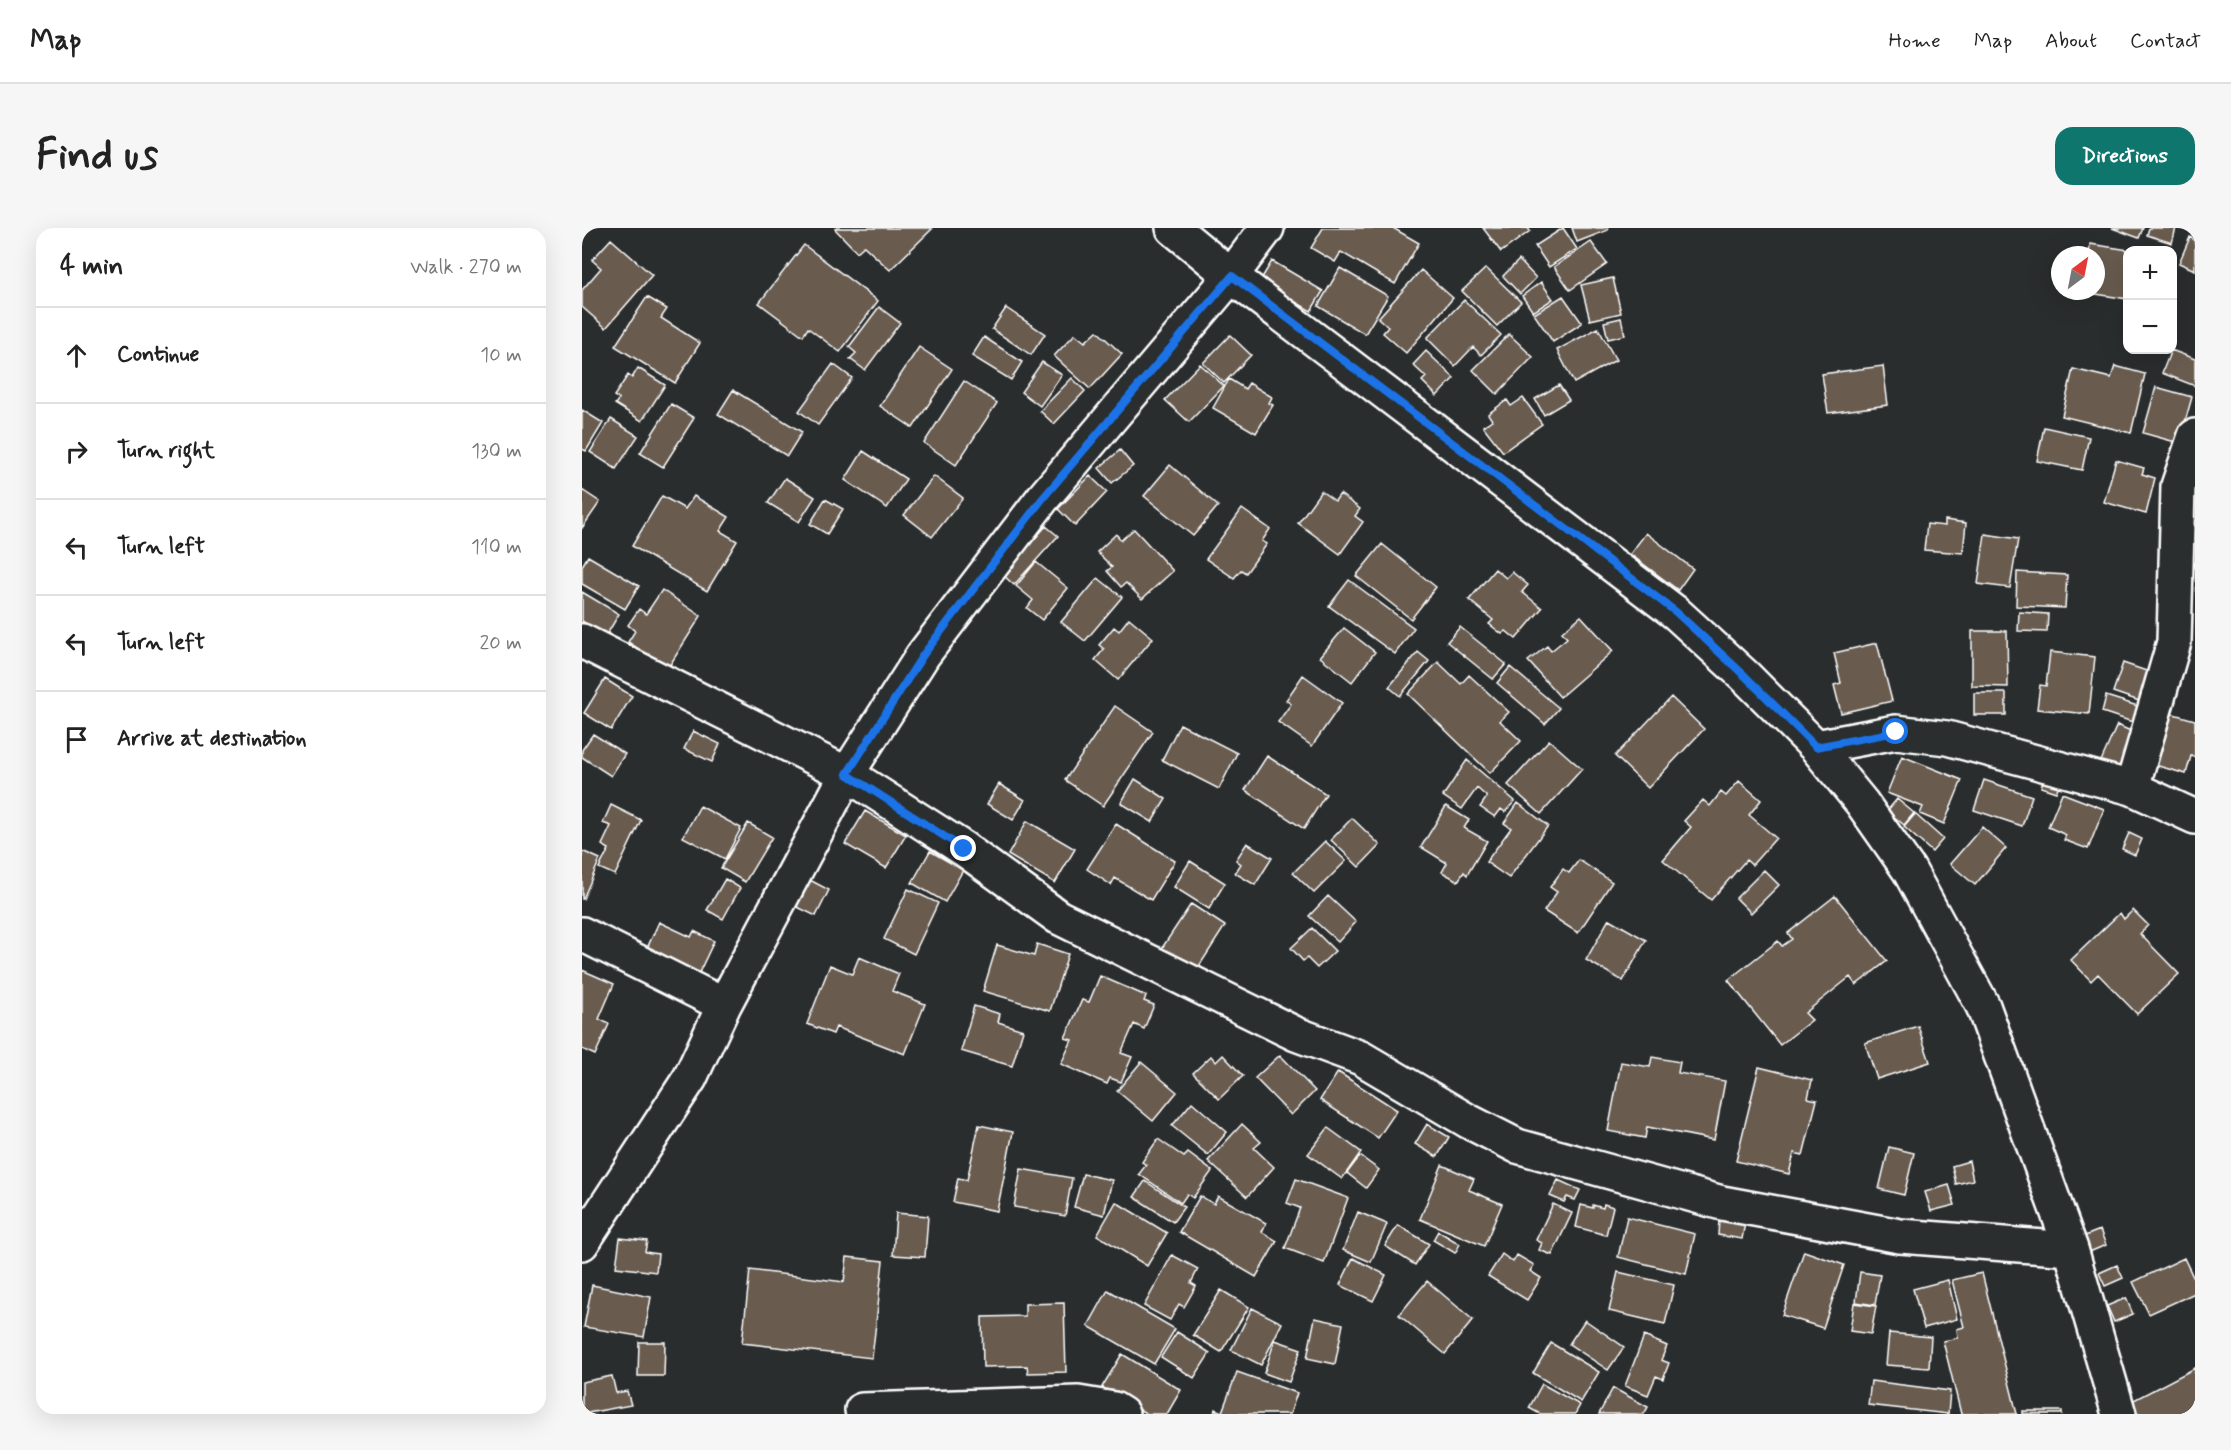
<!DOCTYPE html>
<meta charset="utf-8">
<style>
:root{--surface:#fff;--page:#f6f6f6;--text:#222;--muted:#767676;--line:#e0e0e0;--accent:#0f766e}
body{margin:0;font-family:Mynerve,sans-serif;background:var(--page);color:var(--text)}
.controls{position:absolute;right:18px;top:18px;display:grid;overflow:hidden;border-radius:12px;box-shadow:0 6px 24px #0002}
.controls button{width:54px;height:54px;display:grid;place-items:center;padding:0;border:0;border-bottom:2px solid var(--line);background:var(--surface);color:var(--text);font:30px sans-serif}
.compass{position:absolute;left:1469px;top:18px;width:54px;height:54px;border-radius:50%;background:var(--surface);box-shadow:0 6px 24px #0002;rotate:32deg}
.stop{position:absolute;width:18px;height:18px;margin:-14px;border:4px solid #1a73e8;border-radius:50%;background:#fff}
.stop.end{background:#1a73e8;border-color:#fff;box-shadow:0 2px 6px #0008}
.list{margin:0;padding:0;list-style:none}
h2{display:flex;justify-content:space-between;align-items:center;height:78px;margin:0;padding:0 24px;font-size:26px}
h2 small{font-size:20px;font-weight:400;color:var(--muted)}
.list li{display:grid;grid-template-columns:39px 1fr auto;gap:18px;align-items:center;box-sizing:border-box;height:96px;padding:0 24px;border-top:2px solid var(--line)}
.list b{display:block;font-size:22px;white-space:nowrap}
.list em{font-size:20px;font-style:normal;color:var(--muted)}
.icon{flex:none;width:33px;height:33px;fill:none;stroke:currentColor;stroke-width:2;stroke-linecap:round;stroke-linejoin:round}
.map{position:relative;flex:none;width:1613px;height:1186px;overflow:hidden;border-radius:18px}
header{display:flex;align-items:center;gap:36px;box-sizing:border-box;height:84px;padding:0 30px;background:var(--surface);border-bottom:2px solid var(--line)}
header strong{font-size:28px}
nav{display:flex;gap:33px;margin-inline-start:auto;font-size:21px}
.intro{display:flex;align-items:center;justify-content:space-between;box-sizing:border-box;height:144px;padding:0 36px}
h1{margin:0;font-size:42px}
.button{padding:15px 27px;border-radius:18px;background:var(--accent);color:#fff;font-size:21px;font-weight:700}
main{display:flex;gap:36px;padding:0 36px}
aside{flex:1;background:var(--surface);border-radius:18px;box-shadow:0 6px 24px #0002}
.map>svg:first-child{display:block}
.building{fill:#695c50;stroke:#fff;stroke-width:1.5}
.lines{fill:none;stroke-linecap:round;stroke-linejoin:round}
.street-casing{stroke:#fff;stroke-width:38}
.street{stroke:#2a2d2e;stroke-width:33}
.route{stroke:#1a73e8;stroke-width:8}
</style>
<header>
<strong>Map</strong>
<nav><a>Home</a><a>Map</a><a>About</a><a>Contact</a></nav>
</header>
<div class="intro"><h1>Find us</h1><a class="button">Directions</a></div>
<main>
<aside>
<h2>4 min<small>Walk · 270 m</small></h2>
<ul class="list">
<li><svg class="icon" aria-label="ahead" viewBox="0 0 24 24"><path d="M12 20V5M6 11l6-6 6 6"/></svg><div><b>Continue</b></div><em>10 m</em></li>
<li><svg class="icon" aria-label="right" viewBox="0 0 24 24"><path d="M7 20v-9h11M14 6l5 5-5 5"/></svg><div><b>Turn right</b></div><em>130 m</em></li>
<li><svg class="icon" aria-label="left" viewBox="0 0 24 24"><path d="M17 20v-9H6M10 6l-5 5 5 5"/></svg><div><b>Turn left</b></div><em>110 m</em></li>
<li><svg class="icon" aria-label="left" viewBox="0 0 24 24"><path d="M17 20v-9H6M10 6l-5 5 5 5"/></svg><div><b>Turn left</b></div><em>20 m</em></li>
<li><svg class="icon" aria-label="arrive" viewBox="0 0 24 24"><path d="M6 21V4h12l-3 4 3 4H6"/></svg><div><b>Arrive at destination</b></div></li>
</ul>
</aside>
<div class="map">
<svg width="1613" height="1186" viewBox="0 0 1613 1186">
<rect width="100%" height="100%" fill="#2a2d2e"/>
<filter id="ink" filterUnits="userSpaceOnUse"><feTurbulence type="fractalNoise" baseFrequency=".0167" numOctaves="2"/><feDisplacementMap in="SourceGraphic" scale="12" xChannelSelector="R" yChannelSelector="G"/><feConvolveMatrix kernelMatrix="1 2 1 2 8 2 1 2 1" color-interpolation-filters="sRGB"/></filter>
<g filter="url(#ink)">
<!-- building -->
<path class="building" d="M255,0H349L350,1L308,42L282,18L275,24L253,1Z
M741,0H811L837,15L813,56L759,24L753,34L729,20Z
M901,0H946L948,3L919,24Z
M981,0L995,21L967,39L953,18Z
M990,0H1026V2L995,14Z
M1530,0H1561L1557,10Z
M1567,0H1594L1590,15L1565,7Z
M1608,9L1613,12V42L1597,35Z
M29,11L70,47L24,100L0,79V62L19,40L10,32Z
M1009,14L1025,36L988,62L972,39Z
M1508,16L1547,22H1546V71L1501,64L1514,63V27H1507Z
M222,17L296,73L258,124L226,100L221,108L177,75Z
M937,32L954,50L938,66L921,48Z
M690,33L741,63L729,83L678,53Z
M758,40L806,68L783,106L736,78Z
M904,40L939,74L915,98L880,63Z
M839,42L871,70L824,125L801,105L806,99L796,90Z
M1031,50L1039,85L1008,92L999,57Z
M959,54L971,71L951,84L940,68Z
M981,68L1000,95L971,114L952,86Z
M65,69L85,81L79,90L118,115L93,155L33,118Z
M882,72L919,107L899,127L891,119L873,138L845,110Z
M297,79L318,95L283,142L268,131L274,125L267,119Z
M424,80L463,106L449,127L410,101Z
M1039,90L1043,107L1026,111L1022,94Z
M1016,100L1034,132L992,155L975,122Z
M515,103L540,126L508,161L472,128L493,106L503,114Z
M927,106L951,129L915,166L891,142Z
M648,107L669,127L642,155L621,135Z
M402,109L440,134L429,152L390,128Z
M337,119L370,141L331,200L298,178Z
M1589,122L1613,131V158L1580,145Z
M844,123L872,150L855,168L840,153L844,149L831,137Z
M460,134L480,147L458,178L439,164Z
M251,136L270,150L236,197L217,183Z
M618,136L642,158L607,194L583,172Z
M1301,138L1306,177L1246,185L1240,146Z
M1533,138L1563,146L1549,205L1480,188L1491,141L1529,150Z
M56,140L83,157L60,193L33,176L37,171L32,168L46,147L50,150Z
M490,150L503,163L472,196L458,183Z
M647,151L663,161L667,155L690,169L687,175L691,177L674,205L631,180Z
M382,153L415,175L374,237L342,215Z
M977,157L987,172L962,187L953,171Z
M1574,159L1610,169L1597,215L1561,205Z
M151,162L220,204L205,228L136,186Z
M941,170L960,196L921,224L901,198L910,192L906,186L925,172L929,178Z
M89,176L112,190L81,239L58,225Z
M0,182L21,195L4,223L0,221Z
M29,191L56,208L34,241L8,224Z
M1462,199L1507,209L1500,242L1455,233Z
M538,222L551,238L530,255L517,240Z
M281,223L324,251L305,280L263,252Z
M1534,232L1562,240L1560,246L1573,250L1564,286L1522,274Z
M588,237L636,278L611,308L562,268Z
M352,248L381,270L350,309L322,287Z
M508,248L525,264L493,298L476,281Z
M203,250L233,269L217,294L186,275Z
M0,262L18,274L0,300Z
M739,263L753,273L758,266L778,281L773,288L781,294L758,326L716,295Z
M80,268L103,281L112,268L147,289L138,303L155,313L125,363L50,318Z
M243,271L261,281L245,306L228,296Z
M660,281L688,301L680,313L685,316L664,345L659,342L652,350L624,331Z
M1363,292L1384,295L1381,325L1342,322L1345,296L1363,298Z
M464,298L476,308L432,357L421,347Z
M552,301L591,343L560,371L544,355L539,359L525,343L530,339L515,324L534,306L539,312Z
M1064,305L1111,341L1096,362L1048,326Z
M1403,306L1436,311L1428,360L1396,356Z
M800,316L854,359L829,391L774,348Z
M6,328L57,358L43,381L0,356V338Z
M454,334L486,360L460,392L445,380L451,372L434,358Z
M913,341L924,350L930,344L946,357L940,364L960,380L934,411L924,403L920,406L907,396L911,392L887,372Z
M1435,344L1485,347L1483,380L1434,378Z
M516,350L540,369L503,413L479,394Z
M767,352L832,400L813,426L747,378Z
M80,362L119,388L86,440L46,414L53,403L46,397L57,381L64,386Z
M0,364L37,386L24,408L0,393Z
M1437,384L1466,386L1465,404L1436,403Z
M999,388L1031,423L978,469L946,433L965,418L969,423L985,410L980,404Z
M547,390L571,410L536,452L513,432L522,421L517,417L532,399L537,403Z
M878,399L924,436L911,451L865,414Z
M762,400L793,424L770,454L738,429Z
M1390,403H1425L1426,459L1390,458Z
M1295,415L1310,473L1259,485L1252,457L1259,455L1252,425Z
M836,424L847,433L818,468L807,459Z
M1468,424L1513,429L1507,486L1455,481L1458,457L1464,458Z
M856,434L879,456L887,447L927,484L918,493L939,513L908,545L826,466Z
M1541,435L1576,447L1566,476L1531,464Z
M928,439L977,480L963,496L915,455Z
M721,447L760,475L730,518L696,494L709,476L704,472Z
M23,451L50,468L29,502L2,485Z
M1392,465H1424V487H1392Z
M1524,468L1562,480L1557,496L1520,484Z
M1089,469L1122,501L1066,560L1033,528Z
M533,478L571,504L521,578L483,552Z
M1581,483L1613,492V529L1609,528L1604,546L1566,535Z
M598,496L655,525L637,561L580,532Z
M1535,497L1560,508L1544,544L1519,533Z
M111,503L138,516L130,534L102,521Z
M11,506L43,526L29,548L0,529V522Z
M967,512L1000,541L959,586L926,557Z
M685,528L744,566L722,601L663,562Z
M1320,528L1380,552L1362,596L1338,586L1341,579L1305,565Z
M885,532L933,573L923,584L919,581L913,589L898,579L905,569L895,560L880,581L861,568Z
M1462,549L1478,555L1474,564L1459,559Z
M553,551L584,571L570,594L539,575Z
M1402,552L1450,568L1440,598L1392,582Z
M1157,553L1179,572L1167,587L1194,610L1170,637L1164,632L1129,672L1081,632L1109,599L1102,593L1121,572L1128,578L1139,564L1144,568Z
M417,556L443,572L431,592L405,576Z
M1480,565L1522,581L1506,621L1482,612L1484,607L1466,599Z
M1315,571L1332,585L1322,597L1305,583Z
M936,575L966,598L927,650L904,634L929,600L922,595Z
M29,577L59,592L33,647L17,640L27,621L20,617L29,598L21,595Z
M118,578L159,600L143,631L101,609Z
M864,578L887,592L882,600L905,613L885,647L882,644L876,653L860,644L865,635L839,619Z
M283,583L324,607L304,640L263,616Z
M1333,586L1361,611L1350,624L1322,599Z
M770,590L798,617L777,639L749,612Z
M445,593L493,621L473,655L426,627Z
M166,595L190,609L163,654L139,640Z
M534,596L593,633L569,672L533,650L529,657L505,641Z
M1400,599L1424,620L1393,657L1368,636Z
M1547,605L1560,611L1553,627L1540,621Z
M743,613L764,633L732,665L711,645Z
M665,615L690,630L673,657L653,645L659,636L654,632Z
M0,623L18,631L1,671H0Z
M348,623L381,642L363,674L330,655Z
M997,632L1030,654L996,705L962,683L975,664L968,659L981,641L987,645Z
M608,633L643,655L627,681L592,659Z
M1182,642L1197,657L1169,685L1154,670Z
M224,650L247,662L234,688L211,677Z
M143,651L158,660L141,691L125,682Z
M326,661L356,675L332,726L302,711Z
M746,668L774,694L756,714L727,688Z
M1253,668L1305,733L1274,757L1268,749L1223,785L1230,792L1198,817L1146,752L1196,713L1200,718L1210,711L1206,705Z
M609,676L643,698L614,743L580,720Z
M1551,682L1566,697L1558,706L1597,746L1555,786L1516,746L1509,753L1489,732L1538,685L1542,691Z
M1027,691L1064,712L1041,753L1004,732Z
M77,694L109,709L112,703L132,713L114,751L62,727Z
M730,700L753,723L735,740L725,730L721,733L709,720Z
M455,716L486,726L468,783L401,763L415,717L452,728Z
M277,729L317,746L310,763L343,776L323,826L254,799L251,806L225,796L248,737L270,746Z
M0,742L32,756L17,791L27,796L13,827L0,821Z
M518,748L564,768L562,773L572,777L562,801L552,796L539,825L550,829L539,854L528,850L525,856L479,836L490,812L483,810L500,772L507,774Z
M392,778L418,786L416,794L441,802L430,838L379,823Z
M1336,798L1348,834L1295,851L1283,815Z
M641,827L661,848L637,871L611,845L629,828L634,834Z
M698,827L733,863L709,887L673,850Z
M1070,829L1098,834L1096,845L1143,853L1132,912L1065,899L1063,910L1026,903L1039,834L1068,839Z
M559,834L595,864L571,893L535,863Z
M1177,839L1230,852L1226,870L1235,872L1221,927L1212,925L1207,946L1154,933Z
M756,844L815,882L796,910L738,872Z
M610,874L645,904L626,927L590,898Z
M660,896L679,914L672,920L692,939L665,969L626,933Z
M845,896L867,909L855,929L833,916Z
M397,897L431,904L415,983L371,974L376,950L385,952Z
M746,900L779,924L760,951L726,926Z
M576,911L602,929L606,925L630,943L611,970L605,966L599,975L557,946L564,937L560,934Z
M1307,919L1332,925L1322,967L1297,961Z
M778,928L797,942L784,960L765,945Z
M1387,933L1391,952L1374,956L1370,938Z
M860,937L892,951L887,962L920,976L902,1018L838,991Z
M439,941L490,950L483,988L432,979Z
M501,946L530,952L522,987L492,979Z
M714,951L766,970L742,1035L703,1020L718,980L705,975Z
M976,952L998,962L993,972L985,969L982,974L968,968Z
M563,953L602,979L591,994L552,969Z
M1367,957L1373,977L1349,983L1343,964Z
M618,968L632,976L636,968L684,995L680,1004L695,1013L674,1049L597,1004Z
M534,974L585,1005L565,1038L515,1007Z
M971,976L990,985L970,1027L957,1022L960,1015L954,1012Z
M1022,976L1031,979L1024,1007L994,999L999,977L1011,980V977L1021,980Z
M776,984L805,996L789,1034L761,1022Z
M314,985L346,988L343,1029L311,1027Z
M1045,989L1113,1006L1104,1046L1036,1029Z
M1137,992L1163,995L1160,1011L1136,1007Z
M816,997L847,1016L833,1037L803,1018Z
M1518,1002L1524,1017L1505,1025L1498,1010Z
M856,1003L878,1016L873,1025L851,1012Z
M38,1010L65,1013L63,1024L76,1026L74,1044L34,1039Z
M1222,1023L1262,1037L1241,1100L1200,1087Z
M920,1026L931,1034L935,1027L952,1037L948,1043L959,1050L945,1072L906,1048Z
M590,1027L616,1041L609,1055L614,1058L602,1079L597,1076L588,1092L562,1078Z
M265,1029L301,1033L290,1130L160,1115L168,1042L262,1054Z
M771,1030L804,1047L791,1073L758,1057Z
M1602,1030L1613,1053V1065L1567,1086L1551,1054Z
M1535,1037L1541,1050L1523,1058L1517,1045Z
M1036,1044L1092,1057L1083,1096L1027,1083Z
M1278,1044L1298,1047L1293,1077L1274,1074Z
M1400,1045L1435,1186H1379L1361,1113L1376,1110L1375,1101L1382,1099L1370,1052Z
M1366,1052L1375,1091L1342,1100L1331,1061Z
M845,1053L891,1092L863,1126L817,1087Z
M10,1057L69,1069L62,1109L2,1099Z
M526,1062L593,1101L572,1136L506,1098Z
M639,1062L667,1079L639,1124L611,1107Z
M1544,1070L1551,1086L1532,1094L1525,1078Z
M482,1075L484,1144L446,1145L445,1138L401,1139L400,1089L443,1088V1076Z
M1272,1075L1294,1078L1289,1106L1268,1103Z
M670,1080L700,1095L679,1137L649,1122Z
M733,1090L761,1096L753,1136L725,1130Z
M1003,1092L1042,1119L1026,1142L987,1116Z
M595,1104L628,1125L612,1150L579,1129Z
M1307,1105L1349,1109L1347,1140L1304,1137Z
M1062,1108L1085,1118L1079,1132L1087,1135L1081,1151L1074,1148L1066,1167L1043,1158Z
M693,1112L719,1121L707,1154L682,1145Z
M57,1114H83L82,1148H56Z
M969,1115L1017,1144L999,1174L951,1145Z
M540,1126L599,1162L585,1186H565L520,1159Z
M1613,1140V1186H1554L1548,1174Z
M655,1144L715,1165L708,1186H632L633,1181L640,1184Z
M30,1148L34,1165L45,1163L49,1177L0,1186V1154Z
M1289,1153L1368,1163L1366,1186L1286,1177Z
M960,1156L998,1177L993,1186H958L947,1180Z
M1031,1160L1066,1179L1062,1186H1017Z
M1441,1183H1480V1186H1441Z"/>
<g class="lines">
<defs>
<path id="street" d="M591,0L649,48L1094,385L1163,448L1234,519L1280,575L1327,642L1401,778L1489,1021L1537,1186
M0,413L265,546L382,621L476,689L714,806L779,830L886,893L935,918L1140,975L1318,1008L1489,1021
M1234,519L1314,504L1365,510L1550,560L1613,589
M1550,560L1592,414L1596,258L1613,208
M0,706L142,777
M0,1015L108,850L142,777L265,546L341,427L461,270L649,48L685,0
M280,1182L496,1175L532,1181L540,1186"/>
</defs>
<!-- street casing -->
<use href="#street" class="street-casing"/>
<!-- street -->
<use href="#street" class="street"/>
</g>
</g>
<g class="lines" filter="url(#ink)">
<!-- route -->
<path class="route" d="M382,621L265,546L341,427L461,270L650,48L1094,384L1163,448L1234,519L1314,504"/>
</g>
</svg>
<div class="controls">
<button>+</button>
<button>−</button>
</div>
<svg class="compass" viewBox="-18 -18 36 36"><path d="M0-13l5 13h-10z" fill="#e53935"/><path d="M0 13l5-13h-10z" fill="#767676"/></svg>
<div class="stop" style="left:1314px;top:504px"></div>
<div class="stop end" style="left:382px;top:621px"></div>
</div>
</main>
